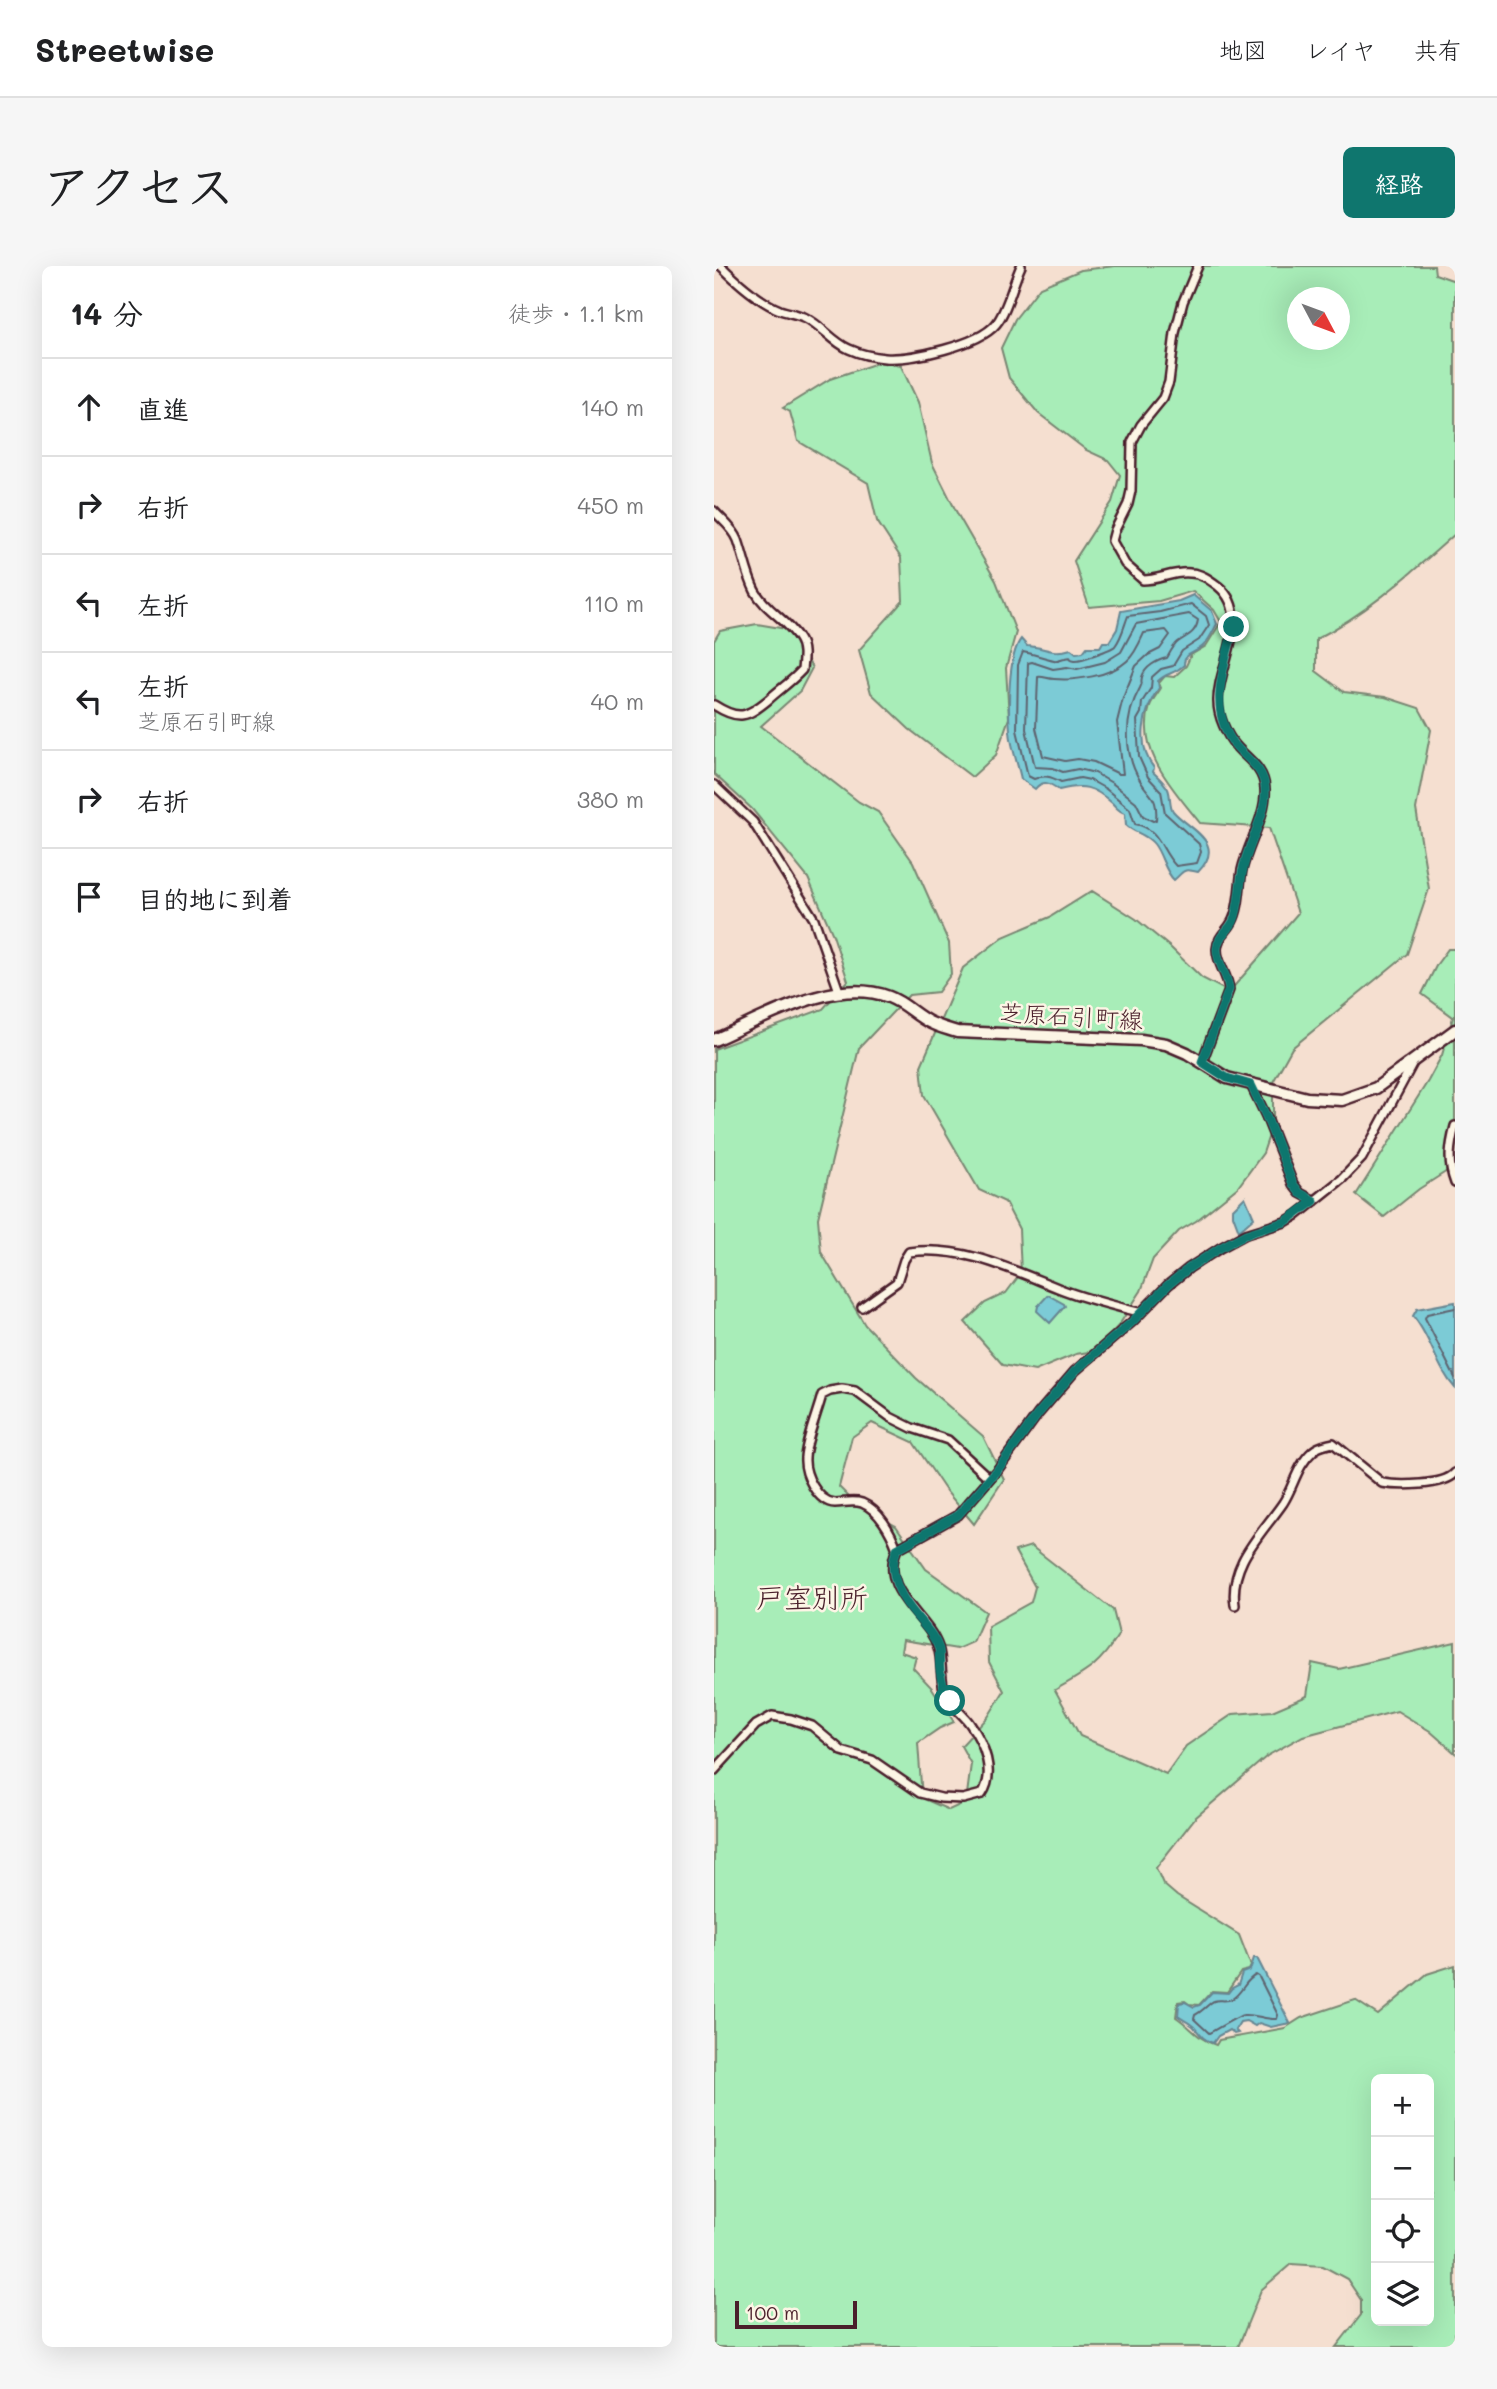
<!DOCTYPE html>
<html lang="ja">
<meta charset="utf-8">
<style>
:root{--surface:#fff;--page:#f6f6f6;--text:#202124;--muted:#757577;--line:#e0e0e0;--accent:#0f766e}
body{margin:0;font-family:Mali,"Klee One",sans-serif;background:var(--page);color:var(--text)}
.controls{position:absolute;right:21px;bottom:21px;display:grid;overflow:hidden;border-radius:10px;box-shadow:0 7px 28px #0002}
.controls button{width:63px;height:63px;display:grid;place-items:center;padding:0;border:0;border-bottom:2px solid var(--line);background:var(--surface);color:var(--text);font:35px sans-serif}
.compass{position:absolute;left:573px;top:21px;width:63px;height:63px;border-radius:50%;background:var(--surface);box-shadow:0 7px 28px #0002;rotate:131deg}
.scale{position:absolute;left:21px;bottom:18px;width:122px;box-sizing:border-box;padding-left:7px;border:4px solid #4a1f2b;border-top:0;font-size:19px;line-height:24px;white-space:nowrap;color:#4a1f2b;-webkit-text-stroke:5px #fcf5e5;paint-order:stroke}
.stop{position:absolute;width:21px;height:21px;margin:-16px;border:5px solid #0f766e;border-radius:50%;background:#fff}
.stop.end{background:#0f766e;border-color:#fff;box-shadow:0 2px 7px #0008}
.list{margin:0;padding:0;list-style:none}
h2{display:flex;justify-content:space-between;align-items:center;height:91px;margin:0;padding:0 28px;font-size:30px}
h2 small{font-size:23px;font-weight:400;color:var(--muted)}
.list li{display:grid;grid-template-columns:46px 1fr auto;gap:21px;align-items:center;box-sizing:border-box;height:98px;padding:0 28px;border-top:2px solid var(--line)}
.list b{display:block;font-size:26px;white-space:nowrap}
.list p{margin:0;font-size:23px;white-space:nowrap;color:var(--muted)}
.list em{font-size:23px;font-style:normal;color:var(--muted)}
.icon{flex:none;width:38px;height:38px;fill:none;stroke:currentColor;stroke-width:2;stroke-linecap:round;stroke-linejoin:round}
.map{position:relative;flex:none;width:741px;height:2081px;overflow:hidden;border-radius:10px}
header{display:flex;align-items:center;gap:42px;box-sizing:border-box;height:98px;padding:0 35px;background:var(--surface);border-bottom:2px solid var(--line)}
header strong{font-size:33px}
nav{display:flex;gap:38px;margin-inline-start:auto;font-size:24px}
.intro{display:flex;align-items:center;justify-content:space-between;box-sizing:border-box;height:168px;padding:0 42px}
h1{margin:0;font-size:49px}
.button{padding:18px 32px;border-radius:10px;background:var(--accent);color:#fff;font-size:24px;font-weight:700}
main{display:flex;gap:42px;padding:0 42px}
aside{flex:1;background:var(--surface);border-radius:10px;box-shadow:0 7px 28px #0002}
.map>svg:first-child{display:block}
.green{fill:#a8edb8;stroke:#798672;stroke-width:2;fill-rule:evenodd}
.water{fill:#7bcbd6;stroke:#678692;stroke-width:2}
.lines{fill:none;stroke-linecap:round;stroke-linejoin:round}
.shore{stroke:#5e646f;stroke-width:2}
.minor-casing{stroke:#4a1f2b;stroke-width:12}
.secondary-casing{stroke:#4a1f2b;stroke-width:15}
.minor{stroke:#fcf5e5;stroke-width:7}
.secondary{stroke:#fcf5e5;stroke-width:10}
.route{stroke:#0f766e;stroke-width:9}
.labels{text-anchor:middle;stroke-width:5;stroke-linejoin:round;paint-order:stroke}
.street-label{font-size:24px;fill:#4a1f2b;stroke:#fcf5e5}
.quarter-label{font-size:28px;fill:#4a1f2b;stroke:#fcf5e5}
</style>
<header>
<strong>Streetwise</strong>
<nav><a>地図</a><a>レイヤ</a><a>共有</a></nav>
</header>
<div class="intro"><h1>アクセス</h1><a class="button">経路</a></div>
<main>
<aside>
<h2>14 分<small>徒歩 · 1.1 km</small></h2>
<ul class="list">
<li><svg class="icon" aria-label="ahead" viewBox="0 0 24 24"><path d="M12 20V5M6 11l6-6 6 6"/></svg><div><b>直進</b></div><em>140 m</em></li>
<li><svg class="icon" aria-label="right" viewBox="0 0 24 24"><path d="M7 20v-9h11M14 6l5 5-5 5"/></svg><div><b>右折</b></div><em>450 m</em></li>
<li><svg class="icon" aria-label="left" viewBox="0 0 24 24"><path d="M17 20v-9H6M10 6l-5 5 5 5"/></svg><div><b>左折</b></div><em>110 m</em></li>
<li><svg class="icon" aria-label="left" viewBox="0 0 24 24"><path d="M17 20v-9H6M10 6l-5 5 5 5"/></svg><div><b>左折</b><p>芝原石引町線</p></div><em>40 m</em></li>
<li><svg class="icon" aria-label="right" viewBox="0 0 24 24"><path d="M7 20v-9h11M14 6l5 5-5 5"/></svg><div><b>右折</b></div><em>380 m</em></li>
<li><svg class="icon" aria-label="arrive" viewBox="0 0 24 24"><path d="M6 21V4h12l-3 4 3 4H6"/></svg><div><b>目的地に到着</b></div></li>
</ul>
</aside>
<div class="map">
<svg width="741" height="2081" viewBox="0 0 741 2081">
<rect width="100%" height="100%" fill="#f5dfd0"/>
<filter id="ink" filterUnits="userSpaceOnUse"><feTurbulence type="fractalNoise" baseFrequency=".0143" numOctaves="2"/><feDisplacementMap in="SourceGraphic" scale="14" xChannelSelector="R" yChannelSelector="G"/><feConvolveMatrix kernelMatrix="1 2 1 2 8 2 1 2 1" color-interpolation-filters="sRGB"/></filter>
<g filter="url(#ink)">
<!-- green -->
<path class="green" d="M401,0H720L721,8L741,15V268C697,307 654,347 602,373V405L630,426L671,431L705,442L717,464L702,543L715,623L693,688L578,782L559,816V857L549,887L524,921L482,955L465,965L439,993L427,1025L405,1059L381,1085L362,1088L321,1105L289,1099L251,1056L271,1037L292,1027L307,1007L305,963L291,936L265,924L210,829L207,800L249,702L289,671L336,651L378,625L422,653L456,681L488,712L515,726L584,647L555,562L486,557C461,525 421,485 436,440C438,434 444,427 447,422L445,417L451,410L460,411L472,400L477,389L492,380L507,356L500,344L479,325L445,335L375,341L360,295L398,236L406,209L394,194L372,184L324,147L295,112L287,82L301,53L326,21L367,4ZM584,32H626V74H584Z
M166,96L187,100L204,136L218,197L244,249L282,315L302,366L292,402L295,452L282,489L258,511L195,463L157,427L145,384L189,335L187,292L163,255L154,217L84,175L76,146L69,142L116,113Z
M43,358L78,364L98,402L86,425L47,460L145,536L164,546L199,596L235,677L237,708L224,726L195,729L145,782L104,952L107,986L151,1059L202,1112L269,1170L290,1213L260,1258L232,1225L199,1176L158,1157L138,1171L125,1221L144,1240L182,1260L212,1303L272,1346L259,1376L243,1383L189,1374L187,1386L202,1391L199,1402L218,1422L240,1456L226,1462L204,1477L208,1532L235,1544L252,1536L257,1498L247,1480L274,1451L290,1425L275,1396L274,1360L317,1336L321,1321L301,1285L317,1280L399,1344L405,1368C385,1400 374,1405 341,1424L366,1470L452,1508L472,1480L519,1448L558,1445L593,1430L598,1397L625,1403L741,1376V1487L716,1465L683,1445L589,1470L553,1490L481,1552L442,1602L449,1618L463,1630L525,1669L537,1700L535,1704L527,1706L513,1726L498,1725L485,1739L475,1738L471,1735L464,1736L462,1751C477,1761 485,1774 502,1779L505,1774L571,1762L587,1752L641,1734L664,1749L713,1708L741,1699V2081H622L647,2049V2034L633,2013L609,2000L577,1998L547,2024L524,2081H0V783L109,743L134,715L119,669L94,612L38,543L0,508V375L6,365ZM662,1813H715V2055H662Z
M734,683H741V900L705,923L670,951L642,929L714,815L728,789L739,751L708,728L723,698Z"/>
<!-- water -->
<path class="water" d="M479,329L498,345L503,358C499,365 495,374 490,379C482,388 470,386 470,399C461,408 452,407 444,415L445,422C429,443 422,480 440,502L439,506C445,512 450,516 454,523C457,530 455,539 459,545C474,563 514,576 484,606C467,602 471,605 460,614C451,606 448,588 440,578C431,567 421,568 412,559L411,547C404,545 403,542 398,537C379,520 369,518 345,524C336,517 329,513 321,523L307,513C304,498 297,481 296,465C294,443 294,389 307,373L313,380C332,381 337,389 357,383L362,387L369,386L373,381H386L389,376H395L403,363L407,345L465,335Z
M531,931L540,952L525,965L519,949V943Z
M334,1029L350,1038L351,1040L336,1057L323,1045L324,1040Z
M741,1036V1122C722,1101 717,1071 699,1050L703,1043Z
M540,1692H543L576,1757L557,1761L545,1757L541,1760L532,1755L526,1756L521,1764L524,1767L520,1768L515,1764L504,1770L499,1777C488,1773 486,1768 480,1761C476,1757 469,1754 464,1750L465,1737L471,1736L480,1741L486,1739L498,1726L514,1727L518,1722L524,1719L528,1707L536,1704Z"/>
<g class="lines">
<!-- shore -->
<path class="shore" d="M477,338L492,350L495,359L485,374L468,385L459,400L447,403L438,411L437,422L428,436L427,447L423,454L425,491L434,511L447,525L451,547L485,578L487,586L483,597L462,600C446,584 447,563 421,558L416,543L392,523L376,514L366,512L347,516C336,510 331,509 320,513L314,510L303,464L304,399L309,386C320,388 330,392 340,394C344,395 348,392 351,392C362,390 351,392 361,394C366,395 398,383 401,380C408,371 410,360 414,350L446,346Z
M475,348L484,354C482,367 474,369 464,376C459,380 456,387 453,392C443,394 431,401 428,411C426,420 430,414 426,422C410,450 409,488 427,516C437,532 444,531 442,554L439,555L429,550L422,536L398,517L381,507L364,503L349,506L339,502L321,501L312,463L314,397L318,396L339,403L353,401L363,403L391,396L407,386L422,358Z
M452,364L456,369L446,383L434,389L422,400L409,432L403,456L409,508H405L380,496L364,493L351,495L329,490L322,462L324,411C329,410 334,413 340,413C361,415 397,410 413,395C421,388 426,376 430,367Z
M741,1042L713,1048L711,1052L741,1112
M542,1709L545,1711L564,1749L563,1753C552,1754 541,1748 529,1749C526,1749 499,1765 495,1767L480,1753L481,1749C489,1745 496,1736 500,1735C505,1733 512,1736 518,1733C529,1726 531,1714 542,1709Z"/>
<defs>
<path id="minor" d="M7,0C24,17 44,35 66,44C74,47 84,48 92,52C108,60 119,76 135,83C146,88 160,91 171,92C197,94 265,79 282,58C293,45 299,17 307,0
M484,0L469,36L461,67L455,116L449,132L427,159L418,176L417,225L414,238L401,264L398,275L411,298L429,314C445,314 460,305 476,307C487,307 496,314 504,320C540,349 503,400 504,436C504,450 513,470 522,480C534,494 550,502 551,523C553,548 534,578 528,604C525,620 526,642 518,656C512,667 504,670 503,683C503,698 514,709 515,724L488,796
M0,245C8,254 20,263 24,274C30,291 33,309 41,325C52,345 74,354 85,373C91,382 89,394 88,404C77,416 66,423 54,434C33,451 25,455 0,439
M0,519L39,556L100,653L125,725
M537,819L552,850L579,918L586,927L601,935
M741,860C736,880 733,896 741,917
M148,1041L183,1016L190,994L195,986C248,979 296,1003 344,1022C371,1033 399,1039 427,1047
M183,1283C177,1266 165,1244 148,1237C139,1234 130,1237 121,1237C103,1236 90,1208 91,1192C91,1177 104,1145 108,1129L116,1125L128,1123L141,1125L176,1151L198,1162L234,1174L275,1212
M521,1339C515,1297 547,1269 569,1237C580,1220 583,1199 599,1185C604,1180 612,1179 619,1177L668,1217C684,1220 730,1220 741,1207
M0,1505L42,1459L58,1450L77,1453L98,1460L128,1485L158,1494L206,1527L227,1532L249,1533L268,1528C282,1507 270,1477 256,1458C250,1449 241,1443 235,1434C224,1417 230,1399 224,1381C213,1348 164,1325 183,1283L244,1249L284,1203L324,1148L361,1105L418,1056L454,1019L475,1002L506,982L532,968L571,956L583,949L628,913L648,892L699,797"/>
<path id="secondary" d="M0,774C51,752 120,710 175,731C191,737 202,750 217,757C225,761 234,763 243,766L427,774L452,778L473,787L513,812L593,832L628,834L662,822L741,764"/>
</defs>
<!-- minor casing -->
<use href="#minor" class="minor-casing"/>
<!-- secondary casing -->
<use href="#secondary" class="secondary-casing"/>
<!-- minor -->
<use href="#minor" class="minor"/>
<!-- secondary -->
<use href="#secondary" class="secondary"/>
</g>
</g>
<g class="lines" filter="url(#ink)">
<!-- route -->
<path class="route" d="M236,1435C231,1425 227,1416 226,1404C225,1398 226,1389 225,1383C221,1370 211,1361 203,1351C187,1332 172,1307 183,1283L244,1249L284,1203L324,1148L361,1105L418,1056L454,1019L475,1002L506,982L532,968L571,956L600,935L586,927L579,918L552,850L537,819L513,812L488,796L515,723C514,709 503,698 503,683C504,669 513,667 519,656C526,641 525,619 529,603C534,578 554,546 551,521C549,501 532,493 521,479C493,443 510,400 520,361"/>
</g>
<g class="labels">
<!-- street labels -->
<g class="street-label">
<text transform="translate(357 751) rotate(3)" y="8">芝原石引町線</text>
</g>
<!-- quarter labels -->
<g class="quarter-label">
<text x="98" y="1342">戸室別所</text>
</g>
</g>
</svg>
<div class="controls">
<button>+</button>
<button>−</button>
<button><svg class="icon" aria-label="locate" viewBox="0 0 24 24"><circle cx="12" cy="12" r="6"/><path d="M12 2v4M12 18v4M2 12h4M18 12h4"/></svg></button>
<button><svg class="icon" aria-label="layers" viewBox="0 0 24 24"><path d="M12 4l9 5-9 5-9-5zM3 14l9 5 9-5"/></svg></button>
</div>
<svg class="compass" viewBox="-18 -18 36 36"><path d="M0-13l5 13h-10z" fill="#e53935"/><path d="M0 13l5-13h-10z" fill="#757577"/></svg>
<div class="scale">100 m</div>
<div class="stop" style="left:236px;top:1435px"></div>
<div class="stop end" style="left:520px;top:361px"></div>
</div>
</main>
